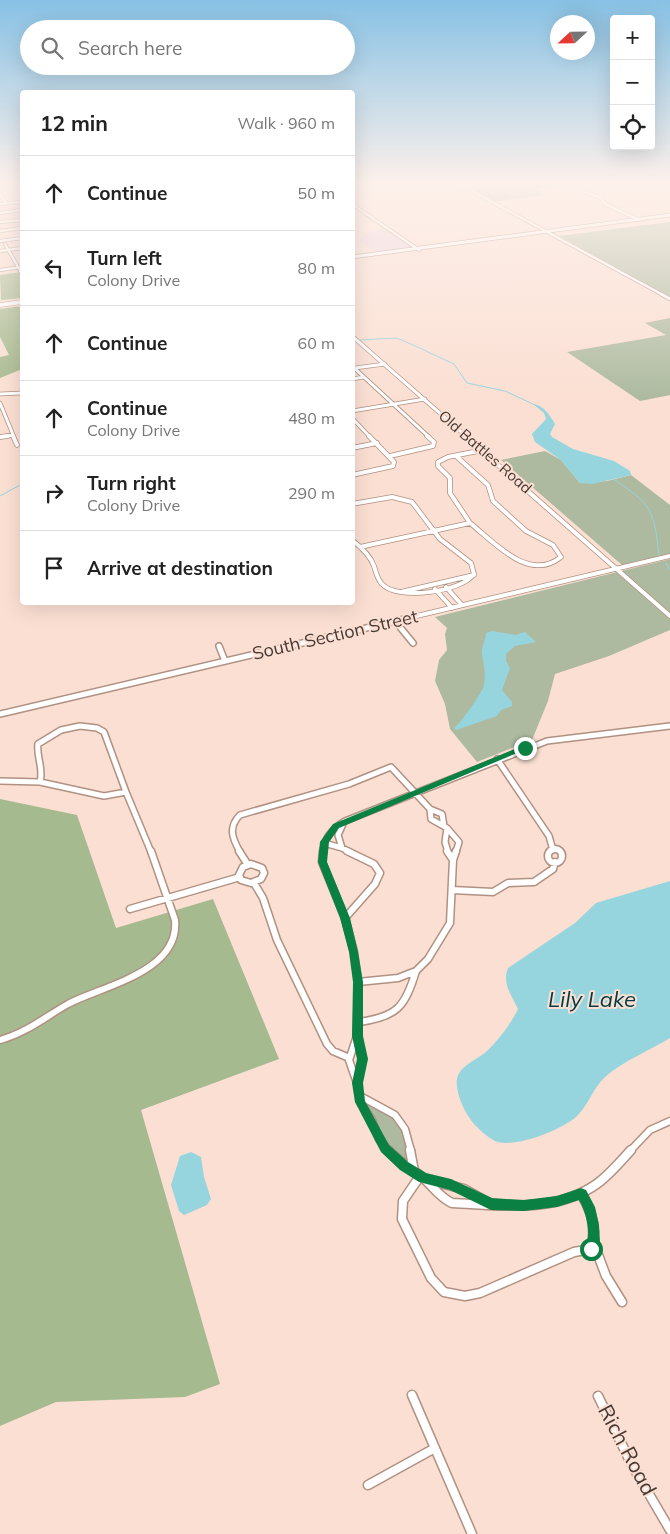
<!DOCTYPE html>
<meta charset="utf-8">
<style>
:root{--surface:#fff;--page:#f6f6f6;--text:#222;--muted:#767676;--line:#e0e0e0}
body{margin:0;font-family:Mulish,sans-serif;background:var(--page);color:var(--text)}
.controls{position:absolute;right:15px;top:15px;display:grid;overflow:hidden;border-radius:5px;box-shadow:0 5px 20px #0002}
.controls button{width:45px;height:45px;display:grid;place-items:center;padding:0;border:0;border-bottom:1px solid var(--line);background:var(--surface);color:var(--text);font:25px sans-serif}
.compass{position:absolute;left:550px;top:15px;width:45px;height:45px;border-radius:50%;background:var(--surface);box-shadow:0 5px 20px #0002;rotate:248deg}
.stop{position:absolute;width:15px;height:15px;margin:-11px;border:4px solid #0b8043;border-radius:50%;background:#fff}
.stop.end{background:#0b8043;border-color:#fff;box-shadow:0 1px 5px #0008}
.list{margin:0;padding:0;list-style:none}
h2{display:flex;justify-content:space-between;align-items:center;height:65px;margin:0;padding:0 20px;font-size:21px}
h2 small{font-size:16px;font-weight:400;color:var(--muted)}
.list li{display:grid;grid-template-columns:32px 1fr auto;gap:15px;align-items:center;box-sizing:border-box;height:75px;padding:0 20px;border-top:1px solid var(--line)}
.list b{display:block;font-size:19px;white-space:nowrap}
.list p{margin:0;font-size:16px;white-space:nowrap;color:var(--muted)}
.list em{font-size:16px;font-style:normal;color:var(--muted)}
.icon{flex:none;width:28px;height:28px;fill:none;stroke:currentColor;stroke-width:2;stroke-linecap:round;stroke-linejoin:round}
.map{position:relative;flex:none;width:670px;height:1534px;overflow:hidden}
.search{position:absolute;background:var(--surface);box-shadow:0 5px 20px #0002;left:20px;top:20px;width:335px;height:55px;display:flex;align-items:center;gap:12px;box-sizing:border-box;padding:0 18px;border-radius:28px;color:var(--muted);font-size:19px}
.panel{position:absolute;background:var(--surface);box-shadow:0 5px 20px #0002;left:20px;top:90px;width:335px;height:515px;border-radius:5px}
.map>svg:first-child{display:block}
.commercial{fill:#ebd4e0}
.green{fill:#adbaa0}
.forest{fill:#a6ba8f}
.water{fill:#96d5dd}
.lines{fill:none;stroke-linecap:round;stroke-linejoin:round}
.stream{stroke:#96d5dd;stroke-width:1}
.minor-far5-casing{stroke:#b09182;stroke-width:4}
.minor-far4-casing{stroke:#b09182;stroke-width:4.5}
.minor-far3-casing{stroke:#b09182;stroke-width:5.5}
.minor-far2-casing{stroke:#b09182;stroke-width:8}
.minor-far1-casing{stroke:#b09182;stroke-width:9}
.minor-casing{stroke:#b09182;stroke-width:11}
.major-far1-casing{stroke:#b09182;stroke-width:4.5}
.major-casing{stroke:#b09182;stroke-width:5}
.minor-far5{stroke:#fff;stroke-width:2.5}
.minor-far4{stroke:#fff;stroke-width:3}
.minor-far3{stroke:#fff;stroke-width:4}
.minor-far2{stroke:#fff;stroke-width:5}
.minor-far1{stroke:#fff;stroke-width:6}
.minor{stroke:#fff;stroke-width:8}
.major-far1{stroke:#fff;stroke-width:3}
.major{stroke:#fff;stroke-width:4}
.route{fill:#0b8043}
.labels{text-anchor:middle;stroke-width:4;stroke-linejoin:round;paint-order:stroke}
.far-street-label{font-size:15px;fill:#463932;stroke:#fbdfd3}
.street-label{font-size:18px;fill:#463932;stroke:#fbdfd3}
.near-street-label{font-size:21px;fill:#463932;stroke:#fbdfd3}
.near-water-label{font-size:22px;font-style:italic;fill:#003c42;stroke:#fbdfd3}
</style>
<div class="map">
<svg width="670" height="1534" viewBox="0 0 670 1534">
<rect width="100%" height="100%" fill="#fbdfd3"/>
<!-- commercial -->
<path class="commercial" d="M388,227L417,248L376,253L358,240L365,234Z"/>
<!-- green -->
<path class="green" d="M503,184H575L534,189L545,195L490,202L465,188Z
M670,222V297L559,236Z
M670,318V395L640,401L567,352L666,335L645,323Z
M545,451L561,460L580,483L607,481L631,475L670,505V554L622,565L501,460Z
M670,559V630L609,656L555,674L548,701L532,740L477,762L450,729L445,704L435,681L439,660L447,650L445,634L447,628L435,617Z
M366,1105C400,1114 406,1129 410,1162L406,1164L381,1138L380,1132L365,1108Z"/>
<!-- forest -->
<path class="forest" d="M22,272V298L1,300L0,275Z
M22,306V369L0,378V357L9,355L0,337V309Z
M0,799L77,815L116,928L213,899L279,1059L141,1110L220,1384L185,1397L56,1402L0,1426Z"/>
<!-- water -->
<path class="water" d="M533,404C543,405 550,415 555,424L550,434L552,437L573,449L614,461L630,471L631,475L592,484L580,483L561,460L535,442L532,434L546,419L544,413Z
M492,631L516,635L525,632L536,642L515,646L506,654V661L510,668L502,690L512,702V706L501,710L497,716L456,730L454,728C459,726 484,690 484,685C486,675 484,665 482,655C481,648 486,639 486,633Z
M670,881V1038C649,1051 623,1061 605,1077C593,1088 588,1106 576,1117C561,1130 514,1149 495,1141C487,1137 480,1130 474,1124C465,1114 455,1093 457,1079C459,1066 478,1059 487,1051C499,1039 511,1024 518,1009C511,994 502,984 508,968L575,923L596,903Z
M191,1152L201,1157L204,1177L211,1199L207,1205L184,1215L179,1211L171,1185L180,1156Z"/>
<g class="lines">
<!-- stream -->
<path class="stream" d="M360,340L395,338L402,340L454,364L467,383L505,391L535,405
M612,478C652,505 654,508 659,557
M0,496L22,484
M666,563L670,570"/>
<defs>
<path id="minor-far5" d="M459,184L663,295
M582,191L601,198L605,204L639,220
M0,194L6,203
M0,204L22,202
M352,204L419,250
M0,213L22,210
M0,222L22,220
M0,231L22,228
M0,241L22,238
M5,244L22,274
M0,251L22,248
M0,270L22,267"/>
<path id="minor-far4" d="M661,294L670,299
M352,336L467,437
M352,366L429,437
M355,368L385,364
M352,379L364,377
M0,394L22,393
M0,403L14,437
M352,411L425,399
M352,418L370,437
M0,437L13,435"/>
<path id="minor-far3" d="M13,436L17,445
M465,436L670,616
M0,437L8,436
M352,448L377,443
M390,456L433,446L434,442L427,436
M456,456L488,485L493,501L526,531L553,545L561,557C529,583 494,542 470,523
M352,475L393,466L394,462L369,436
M352,504L392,497L412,502L440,539L471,563L474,574C462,592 397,601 382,584C377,579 376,572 374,566C370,555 361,547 352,540
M360,547L470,523L450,493V478L438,466V462L448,457L483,450
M446,587L462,605
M435,589L452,608
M401,592L474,575
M404,619L670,556"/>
<path id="minor-far2" d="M395,621L413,643
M219,646L225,661
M0,714L409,618
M80,726L97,728L104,732L126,792L104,796L40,782C44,768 36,757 38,744L61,730Z
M497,759L549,836L553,850
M0,781L40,782
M126,792L151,852
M444,826L442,814L430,809L431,819L447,828
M324,843L342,848L338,835L343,824
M342,848L350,852
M240,852C232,838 228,827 240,815L349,784L391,767L430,809
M323,852C324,838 333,828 345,821L547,741L670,726
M448,852L445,842L447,828L459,842L456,852"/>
<path id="minor-far1" d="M548 856a7 7 0 1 1 14 0a7 7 0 1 1-14 0Z
M239,851L248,865
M323,851L322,862L345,918L354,952L358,982L357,1036L363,1059L357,1083L360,1102L372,1120L379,1139L389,1151
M447,851L453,860
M453,860L456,851
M251,864L262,868L264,873L261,879L251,883L241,880L239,875L243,867Z
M254,883L263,898L277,940L327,1044L333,1051L347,1057
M452,890L493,892L508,883L534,882L553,869L555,862
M130,909L240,877
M345,918L375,884L380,873L374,864L347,851
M358,982L398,978L416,971L428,959L450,923L453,860
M359,1022C397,1017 405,1007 416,971
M357,1036L349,1060L357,1083
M0,1040C26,1033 45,1017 68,1004C102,986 180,972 175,920L151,851
M360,1096L395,1115L405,1129L411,1151
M630,1151L650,1130L670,1121"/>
<path id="minor" d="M388,1150C398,1161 410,1168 422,1177C433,1186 439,1197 452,1203C501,1205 556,1214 598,1183C610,1174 621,1161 631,1150
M410,1150L414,1171
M420,1176L403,1201L402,1219L431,1278L444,1292L465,1296L480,1293L574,1252L591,1249C598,1229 592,1211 581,1194
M424,1179L464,1189L491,1204
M591,1249L598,1255L606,1276L622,1302
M412,1395L472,1534
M598,1396L632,1465L670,1530
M368,1485L435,1448"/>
<path id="major-far1" d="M352,257L670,215"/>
<path id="major" d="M0,305L22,302"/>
</defs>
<!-- minor-far5 casing -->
<use href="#minor-far5" class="minor-far5-casing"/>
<!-- minor-far4 casing -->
<use href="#minor-far4" class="minor-far4-casing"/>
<!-- minor-far3 casing -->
<use href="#minor-far3" class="minor-far3-casing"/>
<!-- minor-far2 casing -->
<use href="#minor-far2" class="minor-far2-casing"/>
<!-- minor-far1 casing -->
<use href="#minor-far1" class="minor-far1-casing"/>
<!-- minor casing -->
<use href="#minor" class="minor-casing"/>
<!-- major-far1 casing -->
<use href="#major-far1" class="major-far1-casing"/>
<!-- major casing -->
<use href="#major" class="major-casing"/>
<!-- minor-far5 -->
<use href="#minor-far5" class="minor-far5"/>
<!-- minor-far4 -->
<use href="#minor-far4" class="minor-far4"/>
<!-- minor-far3 -->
<use href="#minor-far3" class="minor-far3"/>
<!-- minor-far2 -->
<use href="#minor-far2" class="minor-far2"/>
<!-- minor-far1 -->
<use href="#minor-far1" class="minor-far1"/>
<!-- minor -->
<use href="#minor" class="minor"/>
<!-- major-far1 -->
<use href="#major-far1" class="major-far1"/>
<!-- major -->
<use href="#major" class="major"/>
</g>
<!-- sky -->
<linearGradient id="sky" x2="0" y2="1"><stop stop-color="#87c1e4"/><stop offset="0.46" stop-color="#fdf1eb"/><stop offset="1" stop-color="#fdf1eb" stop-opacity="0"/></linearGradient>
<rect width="670" height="399" fill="url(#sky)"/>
<!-- route -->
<path class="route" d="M522,746L529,748L339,828L329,842L327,862L350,918L358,952L363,982V1036L368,1059L363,1083L365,1101L389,1145L408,1162L426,1173L451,1179L492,1198L524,1200L557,1196L581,1188L586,1190L595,1207L599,1225L600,1242L596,1253L591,1255L587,1253L585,1249C591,1234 587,1214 579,1200L557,1207L524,1211L491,1210L450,1190L419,1182L400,1170L381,1152L355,1102L352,1083L357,1059L352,1036L353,982L349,952L340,918L318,862L320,842L333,824Z"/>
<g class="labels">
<!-- far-street labels -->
<g class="far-street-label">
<text transform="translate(485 452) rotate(41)" y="5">Old Battles Road</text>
</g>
<!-- street labels -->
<g class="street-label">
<text transform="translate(335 635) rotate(-13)" y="6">South Section Street</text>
</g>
<!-- near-street labels -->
<g class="near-street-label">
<text transform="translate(627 1450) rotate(62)" y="7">Rich Road</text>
</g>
<!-- near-water labels -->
<g class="near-water-label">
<text x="592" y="1007">Lily Lake</text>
</g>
</g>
</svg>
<div class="controls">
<button>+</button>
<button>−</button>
<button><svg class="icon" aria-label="locate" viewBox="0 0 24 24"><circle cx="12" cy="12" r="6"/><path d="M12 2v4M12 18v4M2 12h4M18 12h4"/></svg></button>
</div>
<svg class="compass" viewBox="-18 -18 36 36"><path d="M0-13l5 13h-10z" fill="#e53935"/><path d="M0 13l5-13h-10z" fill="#767676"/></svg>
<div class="stop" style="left:591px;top:1249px"></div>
<div class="stop end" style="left:525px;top:748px"></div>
<div class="search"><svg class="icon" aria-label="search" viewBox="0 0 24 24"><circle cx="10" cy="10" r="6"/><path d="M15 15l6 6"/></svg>Search here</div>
<section class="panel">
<h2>12 min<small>Walk · 960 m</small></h2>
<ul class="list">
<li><svg class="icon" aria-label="ahead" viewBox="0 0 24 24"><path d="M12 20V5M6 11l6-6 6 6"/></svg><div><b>Continue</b></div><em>50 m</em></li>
<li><svg class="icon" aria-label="left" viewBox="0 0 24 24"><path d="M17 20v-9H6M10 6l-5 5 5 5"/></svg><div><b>Turn left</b><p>Colony Drive</p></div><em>80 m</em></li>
<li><svg class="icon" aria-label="ahead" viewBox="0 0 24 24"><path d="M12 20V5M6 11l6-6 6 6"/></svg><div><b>Continue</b></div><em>60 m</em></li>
<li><svg class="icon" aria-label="ahead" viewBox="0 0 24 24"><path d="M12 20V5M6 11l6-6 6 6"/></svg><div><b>Continue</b><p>Colony Drive</p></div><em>480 m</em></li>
<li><svg class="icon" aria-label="right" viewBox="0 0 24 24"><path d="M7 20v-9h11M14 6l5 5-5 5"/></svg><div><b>Turn right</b><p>Colony Drive</p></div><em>290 m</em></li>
<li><svg class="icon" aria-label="arrive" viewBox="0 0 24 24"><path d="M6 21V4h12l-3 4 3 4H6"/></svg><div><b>Arrive at destination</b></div></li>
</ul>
</section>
</div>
